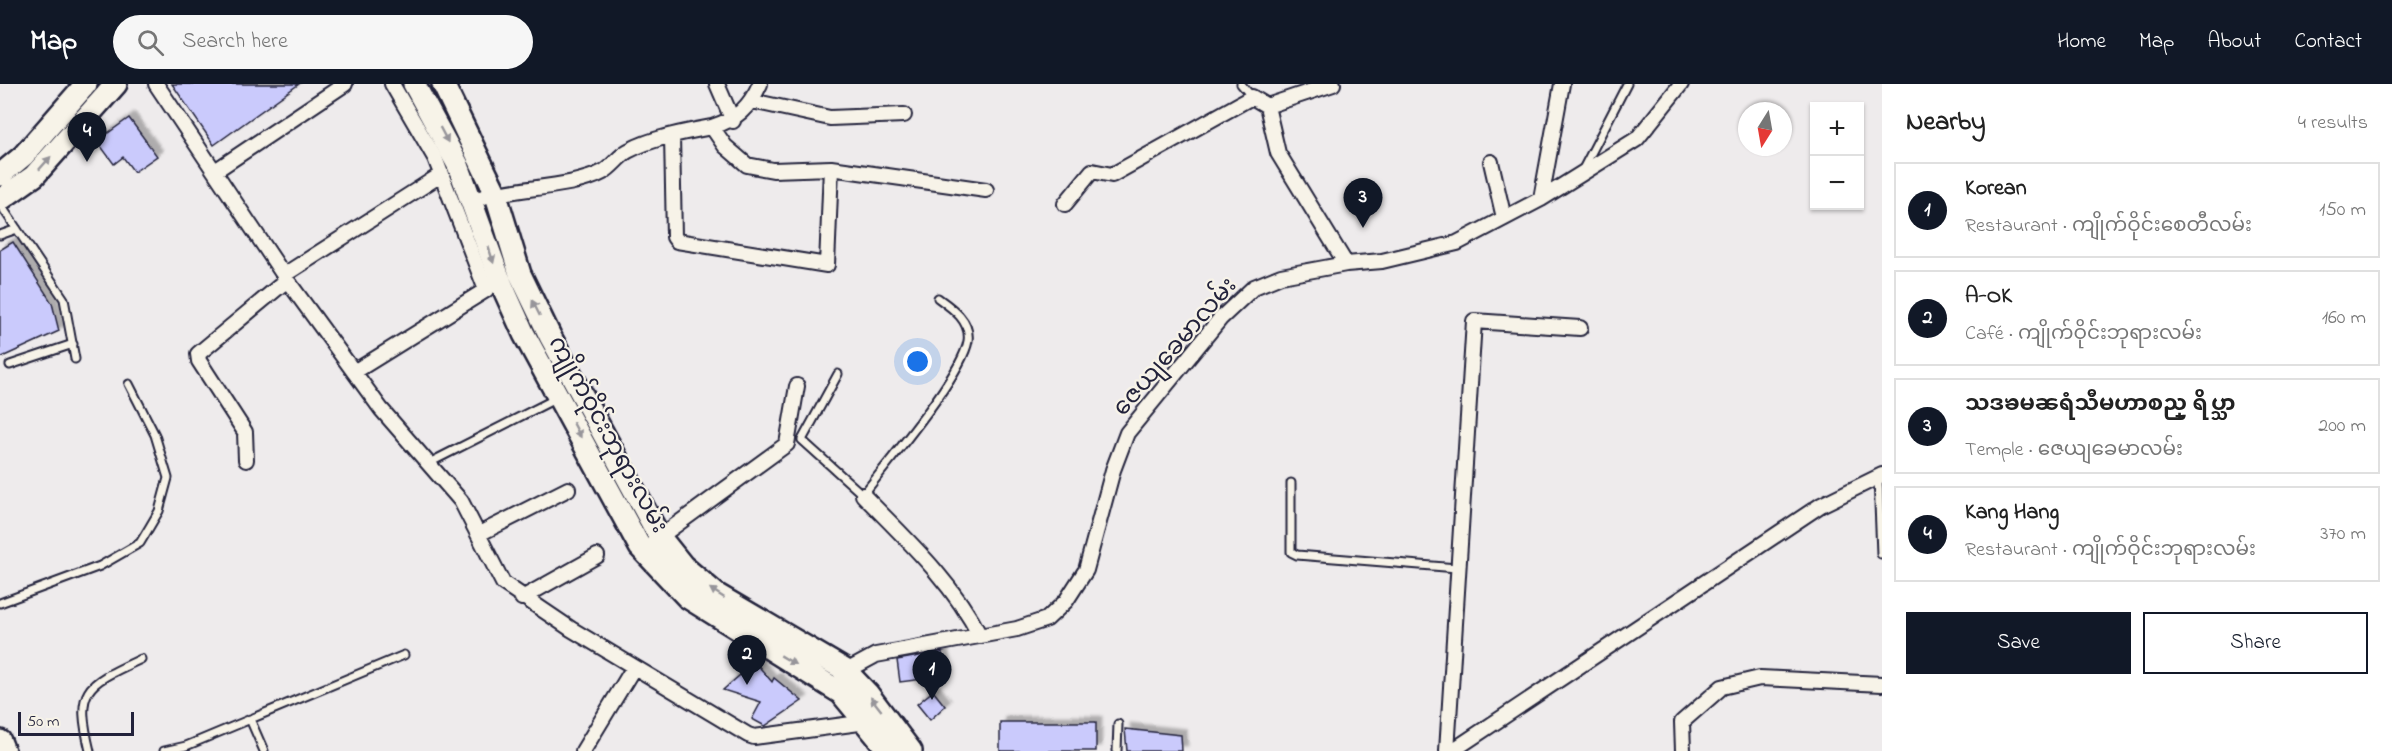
<!DOCTYPE html>
<meta charset="utf-8">
<style>
:root{--surface:#fff;--page:#f6f6f6;--text:#222;--muted:#767676;--line:#e0e0e0;--accent:#111827}
body{margin:0;font-family:"Indie Flower","Noto Sans Myanmar",sans-serif;background:var(--page);color:var(--text)}
.controls{position:absolute;right:18px;top:18px;display:grid;overflow:hidden;border-radius:0px;box-shadow:0 2px 4px #0004}
.controls button{width:54px;height:54px;display:grid;place-items:center;padding:0;border:0;border-bottom:2px solid var(--line);background:var(--surface);color:var(--text);font:30px sans-serif}
.compass{position:absolute;left:1738px;top:18px;width:54px;height:54px;border-radius:50%;background:var(--surface);box-shadow:0 2px 4px #0004;rotate:191deg}
.scale{position:absolute;left:18px;bottom:15px;width:116px;box-sizing:border-box;padding-left:6px;border:3px solid #22223b;border-top:0;font-size:16px;line-height:21px;white-space:nowrap;color:#22223b;-webkit-text-stroke:4px #f7f3e8;paint-order:stroke}
.you{position:absolute;left:918px;top:278px;width:21px;height:21px;margin:-15px;border:4px solid #fff;border-radius:50%;background:#1a73e8;box-shadow:0 0 0 9px #1a73e833}
.badge{display:grid;place-items:center;width:39px;height:39px;border-radius:50%;background:var(--accent);color:#fff;font-size:20px;font-weight:700}
.pin{position:absolute;translate:-50% -50px;filter:drop-shadow(0 2px 3px #0008)}
.pin::after{content:'';position:absolute;top:32px;width:21px;height:18px;background:inherit;clip-path:polygon(0 0,100% 0,50% 100%)}
.list{margin:0;padding:0;list-style:none}
h2{display:flex;justify-content:space-between;align-items:center;height:78px;margin:0;padding:0 24px;font-size:26px}
h2 small{font-size:20px;font-weight:400;color:var(--muted)}
.list li{display:grid;grid-template-columns:39px 1fr auto;gap:18px;align-items:center;box-sizing:border-box;height:96px;margin:0 12px 12px;padding:0 12px;border:2px solid var(--line);border-radius:0px}
.list b{display:block;font-size:22px;white-space:nowrap}
.list p{margin:0;font-size:20px;white-space:nowrap;color:var(--muted)}
.list em{font-size:20px;font-style:normal;color:var(--muted)}
.actions{display:flex;gap:12px;padding:18px 24px}
.actions a{flex:1;padding:14px 0;border:2px solid var(--accent);border-radius:0px;text-align:center;font-size:21px;color:var(--accent)}
.actions .main{background:var(--accent);color:#fff}
.icon{flex:none;width:33px;height:33px;fill:none;stroke:currentColor;stroke-width:2;stroke-linecap:round;stroke-linejoin:round}
.map{position:relative;flex:none;width:1882px;height:667px;overflow:hidden}
header{display:flex;align-items:center;gap:36px;box-sizing:border-box;height:84px;padding:0 30px;background:var(--accent);color:#fff}
header strong{font-size:28px}
nav{display:flex;gap:33px;margin-inline-start:auto;font-size:21px}
.search{width:420px;height:54px;background:var(--page);display:flex;align-items:center;gap:15px;box-sizing:border-box;padding:0 21px;border-radius:33px;color:var(--muted);font-size:22px}
main{display:flex}
aside{flex:1;background:var(--surface)}
.map>svg:first-child{display:block}
.building{fill:#cacafc;stroke:#22223b;stroke-width:1.5;filter:url(#shadow)}
.lines{fill:none;stroke-linecap:round;stroke-linejoin:round}
.service-casing{stroke:#22223b;stroke-width:11}
.minor-casing{stroke:#22223b;stroke-width:18}
.primary-casing{stroke:#22223b;stroke-width:26}
.service{stroke:#f7f3e8;stroke-width:7}
.minor{stroke:#f7f3e8;stroke-width:14}
.primary{stroke:#f7f3e8;stroke-width:21}
.oneway{fill:#97959a}
.labels{text-anchor:middle;stroke-width:4.5;stroke-linejoin:round;paint-order:stroke}
.street-label{font-size:24px;fill:#22223b;stroke:#f7f3e8}
</style>
<header>
<strong>Map</strong>
<div class="search"><svg class="icon" aria-label="search" viewBox="0 0 24 24"><circle cx="10" cy="10" r="6"/><path d="M15 15l6 6"/></svg>Search here</div>
<nav><a>Home</a><a>Map</a><a>About</a><a>Contact</a></nav>
</header>
<main>
<div class="map">
<svg width="1882" height="667" viewBox="0 0 1882 667">
<defs>
<filter id="shadow"><feDropShadow dx="5.5" dy="-5.5" stdDeviation="1.5" flood-color="#0004"/></filter>
</defs>
<rect width="100%" height="100%" fill="#eeebec"/>
<filter id="ink" filterUnits="userSpaceOnUse"><feTurbulence type="fractalNoise" baseFrequency=".0167" numOctaves="2"/><feDisplacementMap in="SourceGraphic" scale="12" xChannelSelector="R" yChannelSelector="G"/><feConvolveMatrix kernelMatrix="1 2 1 2 8 2 1 2 1" color-interpolation-filters="sRGB"/></filter>
<g filter="url(#ink)">
<!-- building -->
<path class="building" d="M172,0H299L214,61Z
M129,34L157,72L134,88L123,73L114,80L97,57Z
M13,158L52,219L59,247L0,274V166Z
M942,568L946,592L900,598L897,576Z
M755,578L772,598L774,594L802,617L765,642L752,635L761,618L723,606Z
M933,607L945,622L930,636L917,620Z
M1000,638H1096V667H1000Z
M1125,645L1181,651L1182,667H1127Z"/>
<g class="lines">
<defs>
<path id="service" d="M1241,0L1252,13
M1583,85L1627,0
M0,120L64,215L75,275
M0,151L17,145
M10,281L73,260
M838,290L802,356L863,411C887,379 962,292 968,257C971,237 952,224 938,214
M429,379L555,315
M1878,393L1881,470
M1291,399V468L1297,471L1457,484
M0,519L100,482L140,459L149,444L159,427L168,394L155,351L129,300
M250,635L264,667
M90,667C75,604 85,601 141,575
M164,667L186,662L404,571
M1117,667L1118,640"/>
<path id="minor" d="M156,0L287,196L381,325L461,417L503,499L571,545L748,651L754,653L867,638
M717,0L733,37
M752,17L830,34L904,31
M1267,22L1333,0
M712,43C737,35 749,24 760,0
M672,52L674,153L677,157L827,181L831,84
M1491,78L1504,134
M215,87L345,0
M1541,115L1562,0
M473,116C510,103 572,105 603,88C612,83 619,72 628,67C652,54 685,48 712,43L725,62L747,81L773,86L831,84L986,106
M1065,120L1092,87L1112,91L1252,13L1267,22L1278,69L1346,180
M284,191L442,90
M354,288L486,206L435,74L392,0
M246,376L245,348L199,277L198,270L287,196
M863,411C906,455 952,497 980,552
M479,450L568,405
M654,457L787,360L797,302
M522,514L597,472
M841,590L876,571L1017,545L1047,535L1066,517L1086,486L1113,386L1127,349L1220,235L1254,203L1281,192L1346,180L1382,177L1457,159L1541,115L1637,55L1681,0
M583,667L634,583
M1447,667L1474,237L1580,244
M1452,667L1821,421L1882,391
M1683,667L1682,638L1722,603L1760,594L1882,600"/>
<path id="primary" d="M414,0L458,81L501,199L524,250L640,463L687,513L841,609L889,667
M443,0L495,108L520,190L550,252L659,452L683,482L716,510L845,586L868,610L911,667
M0,91L23,72L86,0
M0,116L34,92L116,0
M0,657L4,667"/>
</defs>
<!-- service casing -->
<use href="#service" class="service-casing"/>
<!-- minor casing -->
<use href="#minor" class="minor-casing"/>
<!-- primary casing -->
<use href="#primary" class="primary-casing"/>
<!-- service -->
<use href="#service" class="service"/>
<!-- minor -->
<use href="#minor" class="minor"/>
<!-- primary -->
<use href="#primary" class="primary"/>
</g>
<!-- one-way arrows -->
<defs><path id="oneway-solid" d="M-6-.8H1V-3.2L6.5 0L1 3.2V.8H-6Z" transform="scale(1.5)"/></defs>
<g class="oneway">
<use href="#oneway-solid" transform="translate(444 51) rotate(62)"/>
<use href="#oneway-solid" transform="translate(45 79) rotate(-48)"/>
<use href="#oneway-solid" transform="translate(491 171) rotate(72)"/>
<use href="#oneway-solid" transform="translate(536 224) rotate(-116)"/>
<use href="#oneway-solid" transform="translate(577 346) rotate(62)"/>
<use href="#oneway-solid" transform="translate(717 509) rotate(-147)"/>
<use href="#oneway-solid" transform="translate(788 576) rotate(31)"/>
<use href="#oneway-solid" transform="translate(876 620) rotate(-128)"/>
</g>
</g>
<g class="labels">
<!-- street labels -->
<g class="street-label">
<text transform="translate(1174 262) rotate(-49)" y="8">ဇေယျခေမာလမ်း</text>
<text transform="translate(609 350) rotate(61)" y="8">ကျိုက်ဝိုင်းဘုရားလမ်း</text>
</g>
</g>
</svg>
<div class="controls">
<button>+</button>
<button>−</button>
</div>
<svg class="compass" viewBox="-18 -18 36 36"><path d="M0-13l5 13h-10z" fill="#e53935"/><path d="M0 13l5-13h-10z" fill="#767676"/></svg>
<div class="scale">50 m</div>
<div class="you"></div>
<div class="pin badge" style="left:932px;top:616px">1</div>
<div class="pin badge" style="left:747px;top:601px">2</div>
<div class="pin badge" style="left:1363px;top:144px">3</div>
<div class="pin badge" style="left:87px;top:78px">4</div>
</div>
<aside>
<h2>Nearby<small>4 results</small></h2>
<ul class="list">
<li><span class="badge">1</span><div><b>Korean</b><p>Restaurant · ကျိုက်ဝိုင်းစေတီလမ်း</p></div><em>150 m</em></li>
<li><span class="badge">2</span><div><b>A-OK</b><p>Café · ကျိုက်ဝိုင်းဘုရားလမ်း</p></div><em>160 m</em></li>
<li><span class="badge">3</span><div><b>သဒၶမၼရံသီမဟာစည္ ရိပ္သာ</b><p>Temple · ဇေယျခေမာလမ်း</p></div><em>200 m</em></li>
<li><span class="badge">4</span><div><b>Kang Hang</b><p>Restaurant · ကျိုက်ဝိုင်းဘုရားလမ်း</p></div><em>370 m</em></li>
</ul>
<div class="actions"><a class="main">Save</a><a>Share</a></div>
</aside>
</main>
